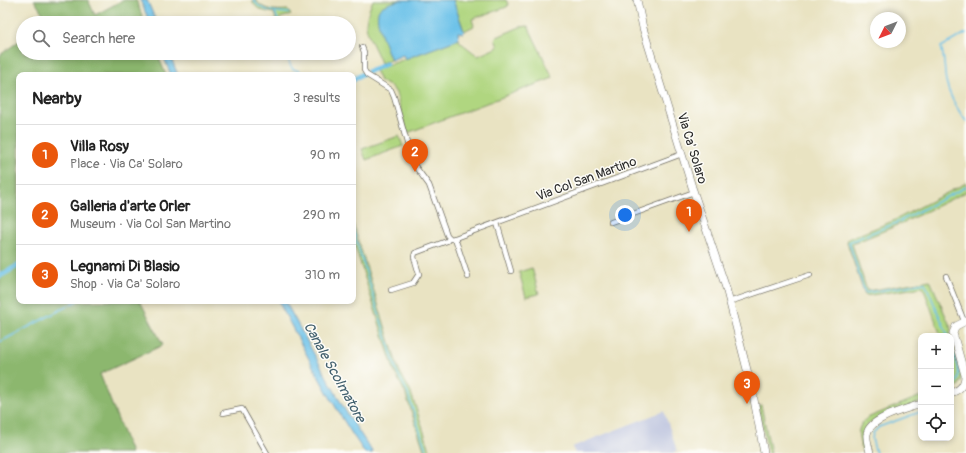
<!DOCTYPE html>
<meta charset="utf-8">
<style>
:root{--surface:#fff;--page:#f6f6f6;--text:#222;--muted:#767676;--line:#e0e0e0;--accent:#ea580c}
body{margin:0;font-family:Pangolin,sans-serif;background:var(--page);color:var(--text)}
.controls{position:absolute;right:12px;bottom:12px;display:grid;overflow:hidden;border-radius:8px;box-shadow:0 2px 6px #0003}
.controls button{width:36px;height:36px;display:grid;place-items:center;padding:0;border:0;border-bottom:1px solid var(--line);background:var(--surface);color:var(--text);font:20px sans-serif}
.compass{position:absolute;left:870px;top:12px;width:36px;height:36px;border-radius:50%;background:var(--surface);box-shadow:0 2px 6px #0003;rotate:228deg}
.you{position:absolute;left:625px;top:215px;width:14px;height:14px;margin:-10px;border:3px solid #fff;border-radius:50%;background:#1a73e8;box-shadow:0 0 0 6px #1a73e833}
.badge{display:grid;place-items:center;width:26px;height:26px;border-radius:50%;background:var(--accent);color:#fff;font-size:13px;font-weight:700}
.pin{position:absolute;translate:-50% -33px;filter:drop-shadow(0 1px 2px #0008)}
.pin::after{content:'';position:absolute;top:21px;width:14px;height:12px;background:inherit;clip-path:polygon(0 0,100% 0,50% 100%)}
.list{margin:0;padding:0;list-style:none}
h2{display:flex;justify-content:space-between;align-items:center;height:52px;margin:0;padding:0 16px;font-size:17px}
h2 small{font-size:13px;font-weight:400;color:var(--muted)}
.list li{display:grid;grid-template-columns:26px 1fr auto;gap:12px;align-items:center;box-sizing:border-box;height:60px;padding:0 16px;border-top:1px solid var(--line)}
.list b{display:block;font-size:15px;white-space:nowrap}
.list p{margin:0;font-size:13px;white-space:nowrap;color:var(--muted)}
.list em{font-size:13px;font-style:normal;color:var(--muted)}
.icon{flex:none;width:22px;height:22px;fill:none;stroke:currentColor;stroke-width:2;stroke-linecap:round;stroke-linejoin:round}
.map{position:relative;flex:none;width:966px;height:453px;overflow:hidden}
.search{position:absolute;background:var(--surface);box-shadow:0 2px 6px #0003;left:16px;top:16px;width:340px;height:44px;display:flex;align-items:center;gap:10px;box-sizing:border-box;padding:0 14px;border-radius:22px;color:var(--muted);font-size:15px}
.panel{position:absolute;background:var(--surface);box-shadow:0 2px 6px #0003;left:16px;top:72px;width:340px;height:232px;border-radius:8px}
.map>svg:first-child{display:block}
.industrial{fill:#bcc3de}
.green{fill:#b0d680;stroke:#6e8056}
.forest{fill:#8cb76e;stroke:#5c714c}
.water{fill:#6dc2e9;stroke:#4c768a}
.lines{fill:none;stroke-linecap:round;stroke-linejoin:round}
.stream{stroke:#6dc2e9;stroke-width:1.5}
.canal{stroke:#6dc2e9;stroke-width:5}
.street-casing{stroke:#6e6b60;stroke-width:6}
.secondary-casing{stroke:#6e6b60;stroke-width:8}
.street{stroke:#fff;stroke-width:4.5}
.secondary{stroke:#fff;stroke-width:7}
.labels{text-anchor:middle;stroke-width:3;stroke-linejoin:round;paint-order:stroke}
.street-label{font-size:13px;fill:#2b2b2b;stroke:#fdfcf7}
.water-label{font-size:14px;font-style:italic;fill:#42606e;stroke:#fdfcf7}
</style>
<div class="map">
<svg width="966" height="453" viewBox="0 0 966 453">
<rect width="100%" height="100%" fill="#fdfcf7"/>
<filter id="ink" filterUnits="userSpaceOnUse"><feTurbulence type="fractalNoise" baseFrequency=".025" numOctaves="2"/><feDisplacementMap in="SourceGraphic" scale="8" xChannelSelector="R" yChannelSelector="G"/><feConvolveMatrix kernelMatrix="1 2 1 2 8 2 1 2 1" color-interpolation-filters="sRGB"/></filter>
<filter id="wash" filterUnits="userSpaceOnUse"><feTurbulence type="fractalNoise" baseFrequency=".012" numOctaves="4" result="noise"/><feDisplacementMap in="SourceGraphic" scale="16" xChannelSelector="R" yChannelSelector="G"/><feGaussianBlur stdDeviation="0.9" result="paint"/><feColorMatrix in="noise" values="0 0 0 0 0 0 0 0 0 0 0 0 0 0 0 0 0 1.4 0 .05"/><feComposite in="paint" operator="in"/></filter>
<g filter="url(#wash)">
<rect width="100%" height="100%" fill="#e9e3c2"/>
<!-- industrial -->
<path class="industrial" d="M664,411L677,451L673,453H575L572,447Z"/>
<!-- green -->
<path class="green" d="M252,0H256C262,11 277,11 288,10L291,15L280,18L281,23H277L274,13C263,11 257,11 252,0Z
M373,0H401L382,7L387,50L391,60L381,63C377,52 367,36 366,25C366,16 370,8 373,0Z
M453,0H506L508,4L507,7L472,19L474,26L464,31Z
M528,26L553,78L407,133L396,93L392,87L380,81L375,70L459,39L460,42L478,56L498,47L495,39L497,37L520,27Z
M399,136L403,146L366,160L362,149Z
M966,183V192L898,225L852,244L867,291L930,280L951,328L950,336H941L923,287L865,296L847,242L848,239L893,221Z
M353,224L399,371L410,390L431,453H425L405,392L395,373L353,240Z
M532,268L539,294L526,297L519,272Z
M951,339L962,379L959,385L951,391V384L954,379L951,364Z
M921,396V402C908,407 867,417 864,431C862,438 866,447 867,453H863C859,439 854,429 867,418Z
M761,405L771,453H768L758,406Z"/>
<!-- forest -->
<path class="forest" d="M34,0H88L95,15L123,0H136L145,23H44L47,20Z
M23,38V53H157L166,75H19V301H140L163,345L100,374L131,453H0V55Z"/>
<!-- water -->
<path class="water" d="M140,0H147L157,23H150Z
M401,0H453L464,31L463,33L458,32L459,39L405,59L403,55L391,60C387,50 373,18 379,10C382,4 395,2 401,0Z
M162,53H169L178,75H171Z
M278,301H285L345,410L373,453H365C331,405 306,352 278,301Z"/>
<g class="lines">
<!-- stream -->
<path class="stream" d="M254,0C260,12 277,12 289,13
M275,12L279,23
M966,33L941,47C945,58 944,70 946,81C949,96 957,109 966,121
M287,53C288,57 289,66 293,69C298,71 301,70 304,75
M353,230L397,372L407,391L427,453
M948,336L925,283L865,293L849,242L896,223L966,187
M0,342L77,301
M951,346C955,358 966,380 951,388
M876,453L872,439L873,433L879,427L920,412"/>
<!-- canal -->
<path class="canal" d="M369,71L386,64
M353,80L363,74
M0,276L19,265"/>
</g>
</g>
<g filter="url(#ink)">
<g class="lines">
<defs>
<path id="street" d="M362,47L364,52V70L367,75L391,90L394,97L411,157L415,166L429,185L447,235L451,239L455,238L682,154
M611,222L694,192
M497,223L511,271
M455,238L468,277
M946,276L964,321
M391,290L413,283L419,274L414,257L415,253L447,241L449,238
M729,302L810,275
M223,413L242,409L267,453"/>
<path id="secondary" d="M637,0L643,28L692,187L726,288L752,389L764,453
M951,393C960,390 965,385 965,375L953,333L956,326L966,321
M870,453C869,447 866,440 867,434C869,418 907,409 921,404"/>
</defs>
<!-- street casing -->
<use href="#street" class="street-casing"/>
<!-- secondary casing -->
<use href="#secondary" class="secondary-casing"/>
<!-- street -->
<use href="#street" class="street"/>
<!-- secondary -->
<use href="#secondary" class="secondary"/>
</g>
</g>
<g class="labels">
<!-- street labels -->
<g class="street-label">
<text transform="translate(693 148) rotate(73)" y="5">Via Ca' Solaro</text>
<text transform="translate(586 178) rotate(-20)" y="5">Via Col San Martino</text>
</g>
<!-- water labels -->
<g class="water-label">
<text transform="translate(335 372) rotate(61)" y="5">Canale Scolmatore</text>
</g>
</g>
</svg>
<div class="controls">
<button>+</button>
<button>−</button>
<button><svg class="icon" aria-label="locate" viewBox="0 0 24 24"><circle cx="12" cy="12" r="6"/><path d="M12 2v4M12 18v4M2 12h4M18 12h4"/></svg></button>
</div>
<svg class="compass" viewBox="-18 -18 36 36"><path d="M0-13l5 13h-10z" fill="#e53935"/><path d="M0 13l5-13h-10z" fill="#767676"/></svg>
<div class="you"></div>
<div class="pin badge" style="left:689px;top:232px">1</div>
<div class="pin badge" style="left:415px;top:172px">2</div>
<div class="pin badge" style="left:747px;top:404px">3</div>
<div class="search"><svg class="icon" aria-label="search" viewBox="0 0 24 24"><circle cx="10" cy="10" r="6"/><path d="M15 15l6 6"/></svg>Search here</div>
<section class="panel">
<h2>Nearby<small>3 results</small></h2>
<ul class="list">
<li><span class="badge">1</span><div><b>Villa Rosy</b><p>Place · Via Ca' Solaro</p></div><em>90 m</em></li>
<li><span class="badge">2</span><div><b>Galleria d'arte Orler</b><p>Museum · Via Col San Martino</p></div><em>290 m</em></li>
<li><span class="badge">3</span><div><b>Legnami Di Blasio</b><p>Shop · Via Ca' Solaro</p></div><em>310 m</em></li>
</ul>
</section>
</div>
